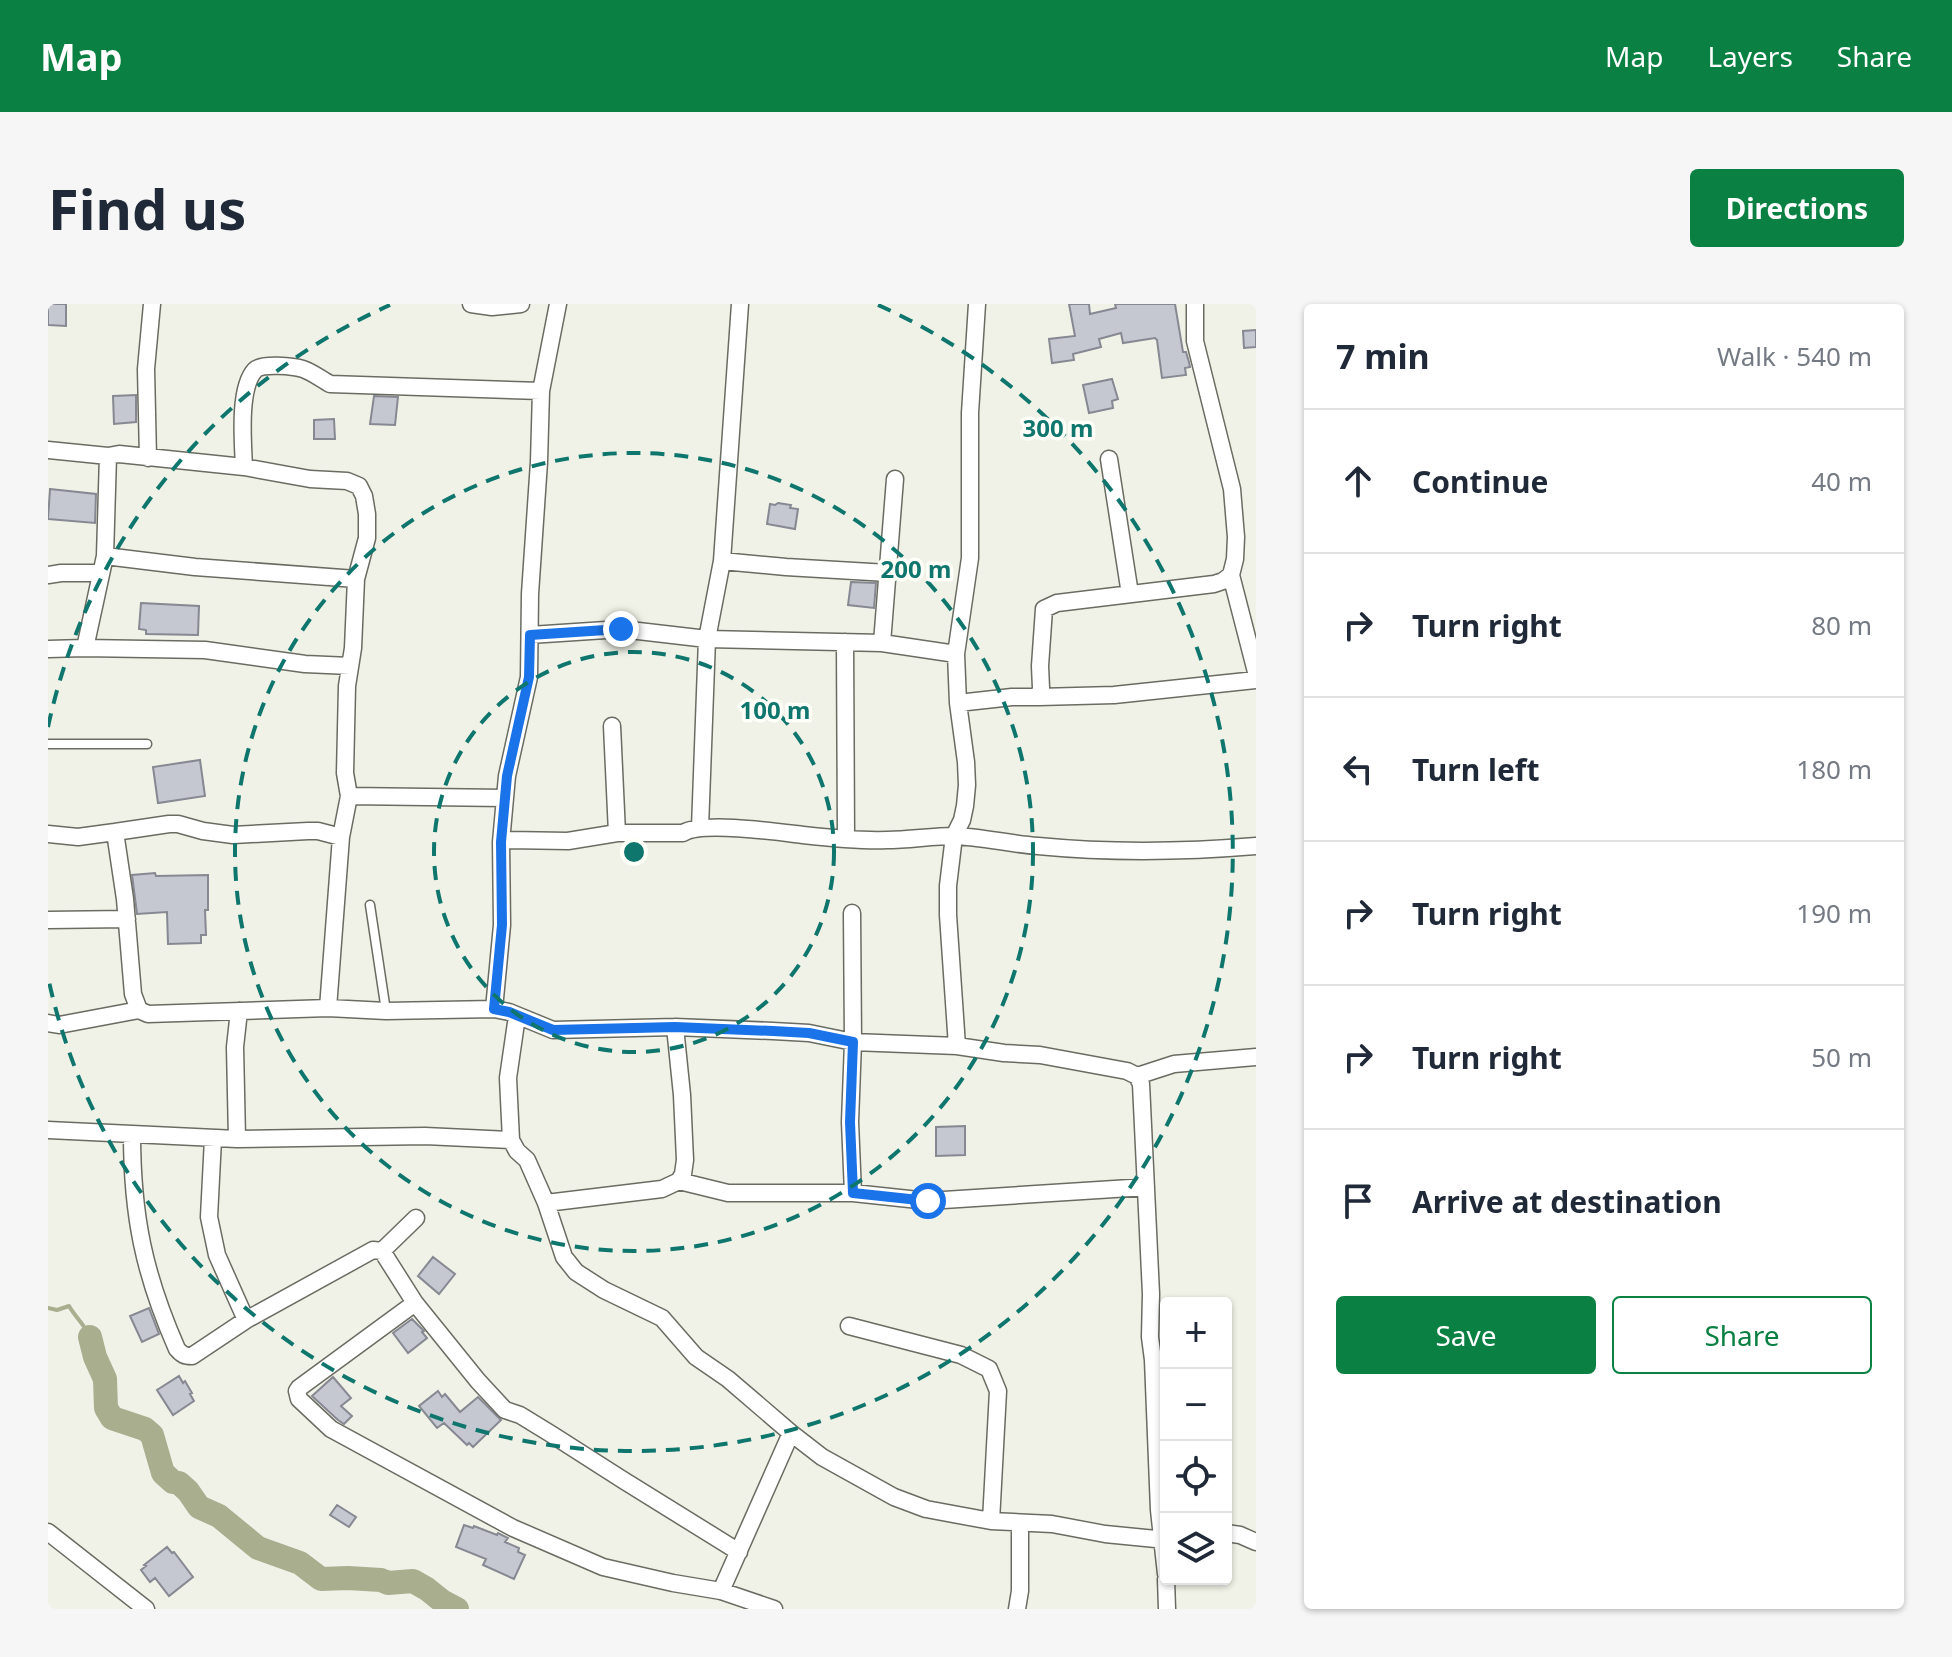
<!DOCTYPE html>
<meta charset="utf-8">
<style>
:root{--surface:#fff;--page:#f6f6f7;--text:#1f2937;--muted:#747a83;--line:#e0e1e3;--accent:#0b8043}
body{margin:0;font-family:"Noto Sans",sans-serif;background:var(--page);color:var(--text)}
.controls{position:absolute;right:24px;bottom:24px;display:grid;overflow:hidden;border-radius:8px;box-shadow:0 2px 6px #0004}
.controls button{width:72px;height:72px;display:grid;place-items:center;padding:0;border:0;border-bottom:2px solid var(--line);background:var(--surface);color:var(--text);font:40px sans-serif}
.stop{position:absolute;width:24px;height:24px;margin:-18px;border:6px solid #1a73e8;border-radius:50%;background:#fff}
.stop.end{background:#1a73e8;border-color:#fff;box-shadow:0 2px 8px #0008}
.list{margin:0;padding:0;list-style:none}
h2{display:flex;justify-content:space-between;align-items:center;height:104px;margin:0;padding:0 32px;font-size:34px}
h2 small{font-size:26px;font-weight:400;color:var(--muted)}
.list li{display:grid;grid-template-columns:52px 1fr auto;gap:24px;align-items:center;box-sizing:border-box;height:144px;padding:0 32px;border-top:2px solid var(--line)}
.list b{display:block;font-size:30px;white-space:nowrap}
.list em{font-size:26px;font-style:normal;color:var(--muted)}
.actions{display:flex;gap:16px;padding:24px 32px}
.actions a{flex:1;padding:18px 0;border:2px solid var(--accent);border-radius:8px;text-align:center;font-size:28px;color:var(--accent)}
.actions .main{background:var(--accent);color:#fff}
.icon{flex:none;width:44px;height:44px;fill:none;stroke:currentColor;stroke-width:2;stroke-linecap:round;stroke-linejoin:round}
.map{position:relative;flex:none;width:1208px;height:1305px;overflow:hidden;border-radius:8px}
header{display:flex;align-items:center;gap:48px;box-sizing:border-box;height:112px;padding:0 40px;background:var(--accent);color:#fff}
header strong{font-size:38px}
nav{display:flex;gap:44px;margin-inline-start:auto;font-size:28px}
.intro{display:flex;align-items:center;justify-content:space-between;box-sizing:border-box;height:192px;padding:0 48px}
h1{margin:0;font-size:56px}
.button{padding:20px 36px;border-radius:8px;background:var(--accent);color:#fff;font-size:28px;font-weight:700}
main{display:flex;gap:48px;padding:0 48px}
aside{flex:1;background:var(--surface);border-radius:8px;box-shadow:0 2px 6px #0004}
.map>svg:first-child{display:block}
.lines{fill:none;stroke-linecap:round;stroke-linejoin:round}
.stream{stroke:#a9ae8f;stroke-width:4}
.river{stroke:#a9ae8f;stroke-width:24}
.building{fill:#c5c7d1;stroke:#868892;stroke-width:2}
.lane-casing{stroke:#6a6c62;stroke-width:11}
.street-casing{stroke:#6a6c62;stroke-width:19}
.lane{stroke:#fff;stroke-width:8}
.street{stroke:#fff;stroke-width:16}
.route{stroke:#1a73e8;stroke-width:10}
.ring{fill:none;stroke:#0f766e;stroke-width:4;stroke-dasharray:14 10}
.centre{fill:#0f766e;stroke:#fefff8;stroke-width:4}
.ring-label{font-size:24px;text-anchor:middle;font-weight:bold;fill:#0f766e;stroke:#fefff8;stroke-width:7;stroke-linejoin:round;paint-order:stroke}
</style>
<header>
<strong>Map</strong>
<nav><a>Map</a><a>Layers</a><a>Share</a></nav>
</header>
<div class="intro"><h1>Find us</h1><a class="button">Directions</a></div>
<main>
<div class="map">
<svg width="1208" height="1305" viewBox="0 0 1208 1305">
<rect width="100%" height="100%" fill="#f0f2e7"/>
<g class="lines">
<!-- stream -->
<path class="stream" d="M0,1004L9,1006L21,1002C28,1014 37,1021 42,1033"/>
<!-- river -->
<path class="river" d="M42,1033L47,1053L57,1075L58,1104L64,1114L97,1125L104,1131L115,1169L125,1178L131,1179L140,1187L151,1203L171,1212L210,1244L252,1259L273,1275L300,1274L333,1276L340,1279L365,1277L379,1285L394,1297L409,1305"/>
</g>
<!-- building -->
<path class="building" d="M0,0H18V22L0,21Z
M1021,0H1041L1042,10L1068,4L1067,0H1127L1135,48H1138L1141,58L1142,63L1137,64L1138,71L1114,74L1109,36L1107,34L1075,39L1073,29L1051,35L1053,43L1025,50L1026,56L1004,59L1001,35L1027,32Z
M1208,26V43L1196,44L1195,27Z
M1064,75L1070,95L1064,97L1065,104L1041,109L1035,81Z
M88,91V118L66,120L65,92Z
M326,92L350,93L347,121L322,120Z
M286,115L287,135H266V116Z
M2,185L48,190L47,219L0,215Z
M730,199L743,201L742,204L750,205L747,225L719,220L722,200L727,201Z
M803,278L828,279L826,304L800,301Z
M93,299L151,302L150,331L98,330V326L91,325Z
M152,456L157,492L110,499L105,463Z
M107,569L108,572L160,571V606H157L158,631H153V639L120,640L119,608L89,610L84,571Z
M917,822V851L888,852V823Z
M385,953L407,970L391,990L370,972Z
M101,1004L111,1030L94,1038L82,1012Z
M364,1015L376,1027L374,1028L379,1034L360,1049L345,1029Z
M131,1072L135,1079L137,1077L144,1089L142,1090L146,1097L125,1111L109,1086Z
M285,1073L303,1094L293,1102L304,1112L296,1120L290,1116L264,1092Z
M390,1087L394,1093L397,1090L412,1108L430,1093L453,1116L425,1143L421,1139L419,1141L396,1119L389,1124L371,1102Z
M289,1201L308,1213L301,1223L282,1211Z
M416,1221L425,1224L426,1222L449,1231L450,1229L460,1234L457,1238L471,1244L470,1248L477,1251L466,1275L435,1261L438,1255L408,1243Z
M119,1243L124,1249L126,1248L145,1273L121,1292L107,1274L102,1278L93,1266L98,1262L96,1261Z"/>
<g class="lines">
<defs>
<path id="lane" d="M0,440H99
M322,601L338,707"/>
<path id="street" d="M423,0L444,3L473,0
M692,0L674,257L659,335L834,339L908,350
M929,0L922,109V254L908,350L910,399L918,458L919,481L917,502L914,516L906,532L900,582V611L909,742L956,749L992,751L1079,767L1089,772L1093,780L1103,990L1102,1033L1105,1056L1111,1206L1118,1270
M1147,0V37L1184,185L1188,233L1187,255L1183,271L1208,368
M0,146L60,152
M100,154L98,65L104,0
M1061,155L1082,290
M196,163C195,139 190,84 207,66C213,59 246,62 255,65C264,68 273,75 282,80L493,87
M57,252L147,263L308,275
M674,257L738,263L840,269
M0,271L13,269H53
M482,331L573,325L659,335L652,524
M797,338L798,534
M834,339L847,175
M37,344L57,252L60,152L71,150L196,163L262,175L299,177L311,182L316,192L319,210V234L308,275L305,344L299,382L297,469L301,492L293,533L280,704
M0,345L37,344L157,346L257,360L302,362
M991,393L1066,391L1208,376
M910,399L964,393H991L993,384L992,362L996,305L1009,299L1166,280L1175,277L1183,271
M564,422L569,529
M301,492L457,494
M67,528L121,520H130L155,527L185,531L260,527H270L293,533
M0,530L30,533L67,528L77,595L85,690L91,706L100,710L280,704L338,707L446,705L461,708L505,726L627,723L725,727L761,729L805,738L909,742
M453,538L459,472L481,373L482,290L491,158L493,87L510,0
M0,616L79,615
M446,705L454,621L453,538L461,536L520,537L569,529H635C654,517 730,528 755,531C782,534 812,537 839,536C861,536 884,532 906,532C934,533 962,540 990,542C1062,549 1136,548 1208,542
M191,707L187,743L189,835L377,832L463,836
M469,712L460,774L463,836L469,847L479,856L498,899L516,953L528,968L556,986L614,1014L648,1053L680,1075L743,1129L774,1153L846,1193L878,1205L943,1217L1004,1220L1057,1230L1118,1236
M0,719L11,721L91,706
M1089,772L1126,760L1208,753
M0,826L189,835
M84,830C84,912 96,970 129,1045C134,1051 137,1052 144,1052L198,1016L325,946L334,947L368,914
M165,835L161,913L169,951L198,1016
M631,877L680,889H805L802,818L805,738L804,609
M805,889L880,897L1098,883
M498,899L614,885L631,877L635,870L637,856L634,791L627,723
M334,947L367,999L430,1077L457,1106L472,1111L503,1130L575,1176L691,1248
M367,999L251,1084L249,1087L251,1095L283,1125L465,1224L555,1263L625,1279L673,1287L726,1305
M801,1022L913,1051L941,1065L950,1087L943,1217
M0,1228L98,1305
M1178,1229L1192,1231L1208,1238
M1118,1275L1119,1305
M673,1287L743,1129
M969,1305L972,1287V1219"/>
</defs>
<!-- lane casing -->
<use href="#lane" class="lane-casing"/>
<!-- street casing -->
<use href="#street" class="street-casing"/>
<!-- lane -->
<use href="#lane" class="lane"/>
<!-- street -->
<use href="#street" class="street"/>
</g>
<g class="lines">
<!-- route -->
<path class="route" d="M573,325L482,331L481,373L459,472L453,538L454,621L446,705L461,708L505,726L627,723L725,727L761,729L805,738L802,818L805,889L880,897"/>
</g>
<!-- distance rings -->
<g class="ring">
<circle cx="586" cy="548" r="200"/>
<circle cx="586" cy="548" r="399"/>
<path d="M0 423A599 599 0 0 1 342 1M830 1A599 599 0 1 1 0 673"/>
</g>
<circle cx="586" cy="548" r="12" class="centre"/>
<g class="ring-label">
<text x="1010" y="133">300 m</text>
<text x="868" y="274">200 m</text>
<text x="727" y="415">100 m</text>
</g>
</svg>
<div class="controls">
<button>+</button>
<button>−</button>
<button><svg class="icon" aria-label="locate" viewBox="0 0 24 24"><circle cx="12" cy="12" r="6"/><path d="M12 2v4M12 18v4M2 12h4M18 12h4"/></svg></button>
<button><svg class="icon" aria-label="layers" viewBox="0 0 24 24"><path d="M12 4l9 5-9 5-9-5zM3 14l9 5 9-5"/></svg></button>
</div>
<div class="stop" style="left:880px;top:897px"></div>
<div class="stop end" style="left:573px;top:325px"></div>
</div>
<aside>
<h2>7 min<small>Walk · 540 m</small></h2>
<ul class="list">
<li><svg class="icon" aria-label="ahead" viewBox="0 0 24 24"><path d="M12 20V5M6 11l6-6 6 6"/></svg><div><b>Continue</b></div><em>40 m</em></li>
<li><svg class="icon" aria-label="right" viewBox="0 0 24 24"><path d="M7 20v-9h11M14 6l5 5-5 5"/></svg><div><b>Turn right</b></div><em>80 m</em></li>
<li><svg class="icon" aria-label="left" viewBox="0 0 24 24"><path d="M17 20v-9H6M10 6l-5 5 5 5"/></svg><div><b>Turn left</b></div><em>180 m</em></li>
<li><svg class="icon" aria-label="right" viewBox="0 0 24 24"><path d="M7 20v-9h11M14 6l5 5-5 5"/></svg><div><b>Turn right</b></div><em>190 m</em></li>
<li><svg class="icon" aria-label="right" viewBox="0 0 24 24"><path d="M7 20v-9h11M14 6l5 5-5 5"/></svg><div><b>Turn right</b></div><em>50 m</em></li>
<li><svg class="icon" aria-label="arrive" viewBox="0 0 24 24"><path d="M6 21V4h12l-3 4 3 4H6"/></svg><div><b>Arrive at destination</b></div></li>
</ul>
<div class="actions"><a class="main">Save</a><a>Share</a></div>
</aside>
</main>
